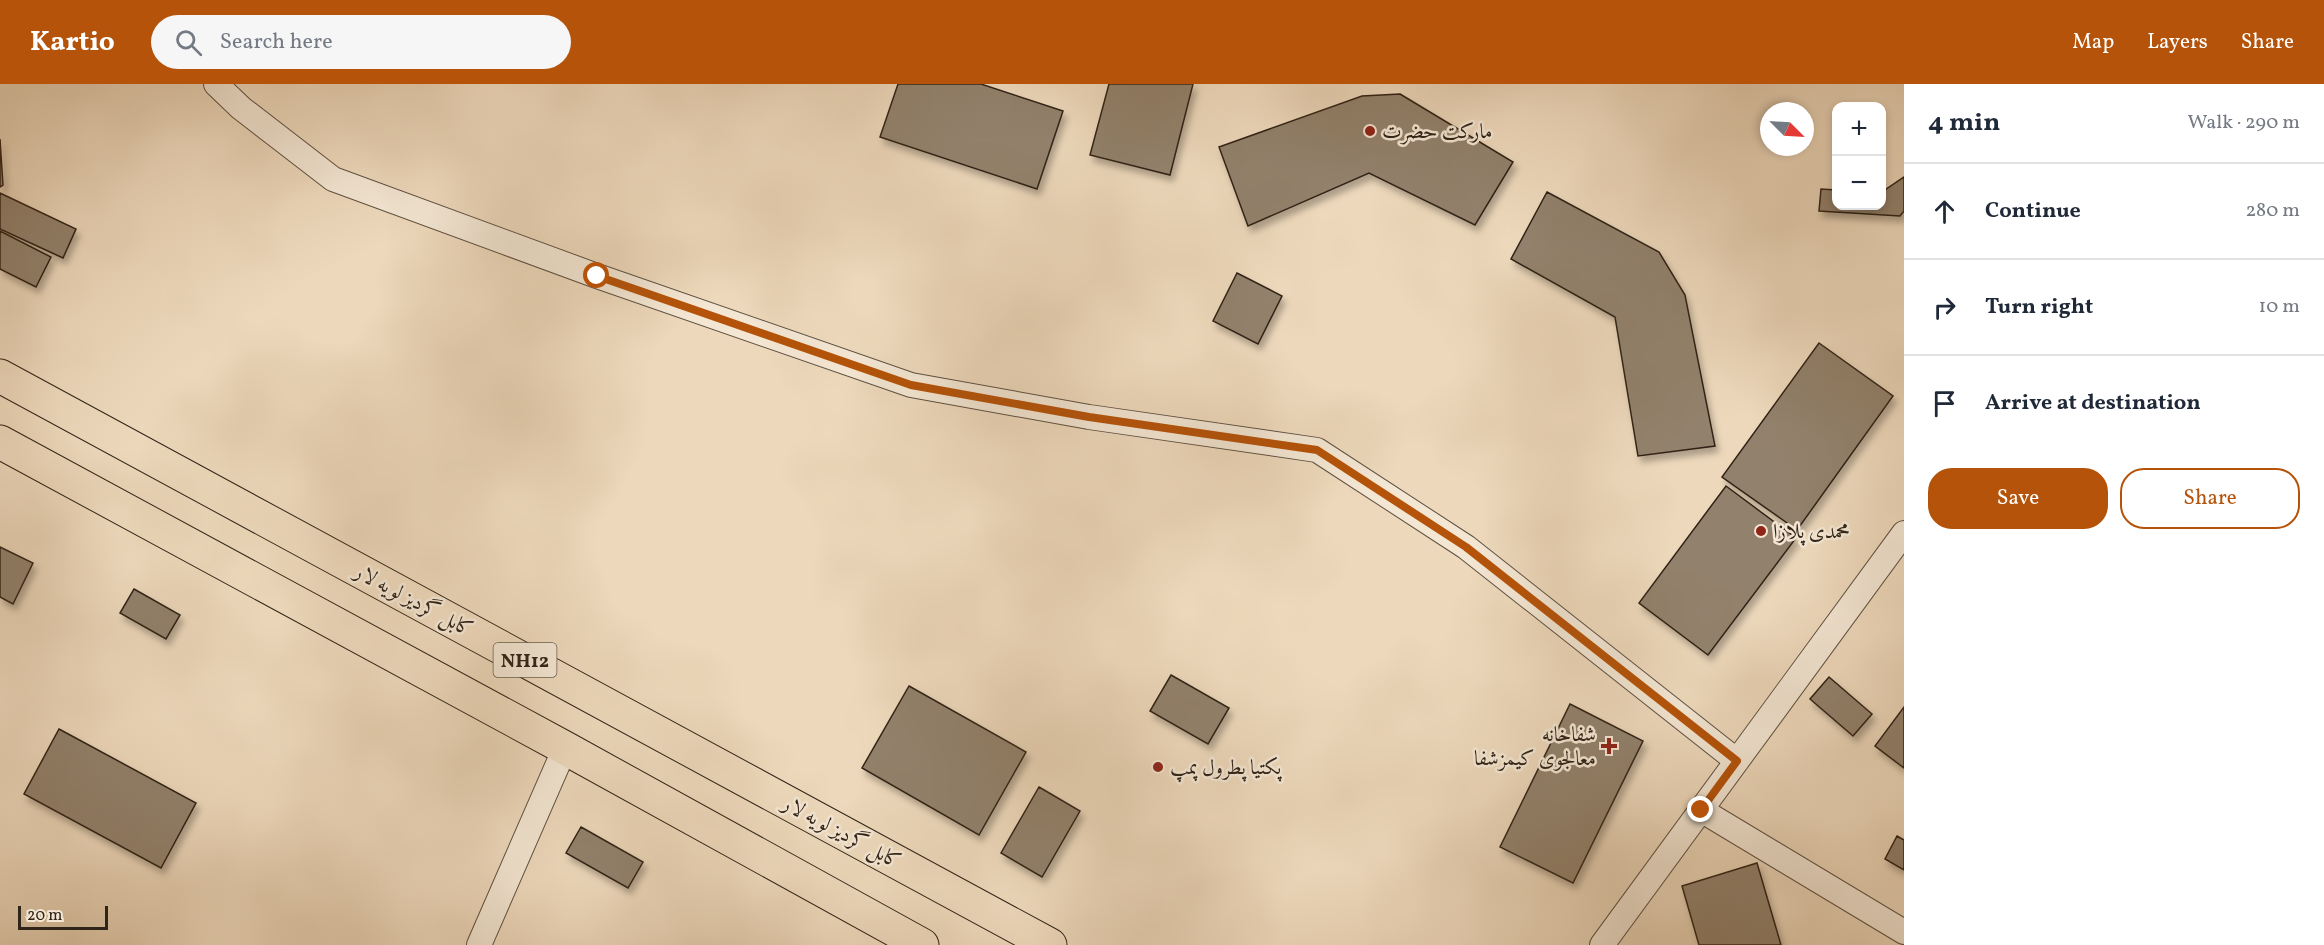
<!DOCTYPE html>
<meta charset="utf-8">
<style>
:root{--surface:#fff;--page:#f6f6f7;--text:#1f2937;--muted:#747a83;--line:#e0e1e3;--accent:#b45309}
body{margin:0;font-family:Vollkorn,Amiri,serif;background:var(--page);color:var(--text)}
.controls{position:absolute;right:18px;top:18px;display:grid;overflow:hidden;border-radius:12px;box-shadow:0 3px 9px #0003}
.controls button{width:54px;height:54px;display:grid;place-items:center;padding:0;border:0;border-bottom:2px solid var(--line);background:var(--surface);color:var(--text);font:30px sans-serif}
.compass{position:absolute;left:1760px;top:18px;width:54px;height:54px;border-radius:50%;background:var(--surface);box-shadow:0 3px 9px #0003;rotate:114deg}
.scale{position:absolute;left:18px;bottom:15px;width:90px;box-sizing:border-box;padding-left:6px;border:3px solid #302317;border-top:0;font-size:16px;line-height:21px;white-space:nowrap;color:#302317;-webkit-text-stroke:4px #f3e6d3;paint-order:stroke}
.stop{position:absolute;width:18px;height:18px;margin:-14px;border:4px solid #b45309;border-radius:50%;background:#fff}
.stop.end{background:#b45309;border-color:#fff;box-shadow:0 2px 6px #0008}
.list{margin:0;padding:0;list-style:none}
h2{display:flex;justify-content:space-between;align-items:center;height:78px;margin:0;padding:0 24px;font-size:26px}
h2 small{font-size:20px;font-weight:400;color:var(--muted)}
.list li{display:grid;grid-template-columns:39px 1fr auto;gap:18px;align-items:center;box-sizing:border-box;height:96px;padding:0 24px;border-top:2px solid var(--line)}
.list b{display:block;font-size:22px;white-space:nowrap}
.list em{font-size:20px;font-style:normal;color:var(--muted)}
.actions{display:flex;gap:12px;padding:18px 24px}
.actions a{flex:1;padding:14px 0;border:2px solid var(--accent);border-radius:24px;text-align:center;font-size:21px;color:var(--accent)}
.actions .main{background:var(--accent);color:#fff}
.icon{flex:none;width:33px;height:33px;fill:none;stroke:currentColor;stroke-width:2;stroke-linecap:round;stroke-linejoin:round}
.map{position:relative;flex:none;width:1904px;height:861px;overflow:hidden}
header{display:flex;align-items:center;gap:36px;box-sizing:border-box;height:84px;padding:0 30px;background:var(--accent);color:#fff}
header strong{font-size:28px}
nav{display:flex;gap:33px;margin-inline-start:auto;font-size:21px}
.search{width:420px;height:54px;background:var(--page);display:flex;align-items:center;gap:15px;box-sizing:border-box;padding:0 21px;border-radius:33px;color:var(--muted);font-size:22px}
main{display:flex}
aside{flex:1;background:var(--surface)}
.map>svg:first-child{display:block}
.building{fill:#92816c;stroke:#302317;stroke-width:1.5;filter:url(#shadow)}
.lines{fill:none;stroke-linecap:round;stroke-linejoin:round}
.minor-casing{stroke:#5f5040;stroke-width:26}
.trunk-casing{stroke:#302317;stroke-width:35}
.minor{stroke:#f3e6d3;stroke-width:24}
.trunk{stroke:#edd8bb;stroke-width:33}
.route{stroke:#b45309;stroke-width:8}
.poi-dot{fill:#8f2418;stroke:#f3e6d3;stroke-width:2}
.labels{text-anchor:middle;stroke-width:5;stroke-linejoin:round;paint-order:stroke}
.shield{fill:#f3e6d3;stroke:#6a5e4f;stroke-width:1.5}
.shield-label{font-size:20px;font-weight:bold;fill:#302317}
.poi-label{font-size:21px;fill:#302317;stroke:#f3e6d3;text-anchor:start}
.street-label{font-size:21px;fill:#302317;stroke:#f3e6d3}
</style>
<header>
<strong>Kartio</strong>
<div class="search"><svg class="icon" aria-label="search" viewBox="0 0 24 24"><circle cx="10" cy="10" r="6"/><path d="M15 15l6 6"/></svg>Search here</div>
<nav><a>Map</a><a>Layers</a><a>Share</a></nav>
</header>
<main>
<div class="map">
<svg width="1904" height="861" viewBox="0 0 1904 861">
<defs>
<filter id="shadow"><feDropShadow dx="3.5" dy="6" stdDeviation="3" flood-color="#0004"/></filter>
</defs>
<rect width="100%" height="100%" fill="#edd8bb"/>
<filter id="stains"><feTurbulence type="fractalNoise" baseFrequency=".00333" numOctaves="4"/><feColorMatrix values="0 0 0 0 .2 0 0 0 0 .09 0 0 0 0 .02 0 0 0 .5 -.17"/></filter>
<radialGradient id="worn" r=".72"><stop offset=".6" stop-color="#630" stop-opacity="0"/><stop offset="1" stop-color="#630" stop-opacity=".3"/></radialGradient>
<!-- building -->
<path class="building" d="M898,0H981L1063,27L1037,105L880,53Z
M1109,0H1193L1170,91L1090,71Z
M1400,10L1513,78L1475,141L1369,89L1248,142L1219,63L1362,12Z
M0,55L3,101L0,103Z
M1904,93V127L1900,132L1819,127L1821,105L1836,106V122H1882V108Z
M1547,108L1659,168L1685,211L1715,362L1638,372L1615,233L1511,175Z
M0,109L76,145L63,174L0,145Z
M0,147L51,173L36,203L0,185Z
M1237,189L1282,212L1258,260L1213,237Z
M1819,259L1893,312L1797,446L1722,393Z
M1726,402L1796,454L1708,571L1639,519Z
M0,463L33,479L13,520L0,513Z
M134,505L180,531L166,555L120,529Z
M1171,591L1229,624L1208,660L1150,627Z
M1829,593L1872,630L1853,652L1810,615Z
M909,602L1026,668L979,751L862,684Z
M1570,620L1643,657L1573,799L1500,763Z
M1904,623V684L1875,662Z
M59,645L196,719L161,784L24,710Z
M1039,703L1080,727L1042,793L1001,769Z
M581,743L643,778L628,804L566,769Z
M1897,752L1904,756V786L1885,775Z
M1757,779L1781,861H1699L1682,802Z"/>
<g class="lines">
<defs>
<path id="minor" d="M216,0L241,24L333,95L597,192L911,301L1089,333L1317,366L1466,463L1737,677
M1701,726L1904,848
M479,861L565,664
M1602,861L1904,449"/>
<path id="trunk" d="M0,292L1050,861
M0,358L565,664L922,861"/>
</defs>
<!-- minor casing -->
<use href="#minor" class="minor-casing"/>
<!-- trunk casing -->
<use href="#trunk" class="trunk-casing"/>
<!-- minor -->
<use href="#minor" class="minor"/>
<!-- trunk -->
<use href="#trunk" class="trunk"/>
</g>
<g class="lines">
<!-- route -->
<path class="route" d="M597,192L911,301L1089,333L1317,366L1466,463L1737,677L1701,726"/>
</g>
<!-- markers -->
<g class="poi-dot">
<circle cx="1370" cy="47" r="6"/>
<circle cx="1761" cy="447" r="6"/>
<path d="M1606 653h6v6h6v6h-6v6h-6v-6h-6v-6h6z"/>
<circle cx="1158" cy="683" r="6"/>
</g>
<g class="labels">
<!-- shield labels -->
<rect class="shield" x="493.5" y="559" width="63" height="34" rx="4.5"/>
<g class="shield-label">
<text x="525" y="583">NH12</text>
</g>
<!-- poi labels -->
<g class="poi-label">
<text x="1382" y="54">مارکت حضرت</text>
<text x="1773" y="454">محمدی پلازا</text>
<text x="1596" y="657" text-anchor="end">شفاخانه<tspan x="1596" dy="24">معالجوی کیمزشفا</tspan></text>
<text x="1170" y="690">پکتیا پطرول پمپ</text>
</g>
<!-- street labels -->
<g class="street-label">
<text transform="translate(414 516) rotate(28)" y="7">کابل گردیز لویه لار</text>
<text transform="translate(842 748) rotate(28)" y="7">کابل گردیز لویه لار</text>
</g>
</g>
<rect width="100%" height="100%" filter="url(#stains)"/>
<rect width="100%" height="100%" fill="url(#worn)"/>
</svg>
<div class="controls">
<button>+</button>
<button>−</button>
</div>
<svg class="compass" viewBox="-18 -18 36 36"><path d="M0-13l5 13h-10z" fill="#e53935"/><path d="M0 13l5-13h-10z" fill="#747a83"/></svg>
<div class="scale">20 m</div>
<div class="stop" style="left:597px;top:192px"></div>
<div class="stop end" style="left:1701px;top:726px"></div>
</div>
<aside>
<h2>4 min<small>Walk · 290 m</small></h2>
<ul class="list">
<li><svg class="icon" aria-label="ahead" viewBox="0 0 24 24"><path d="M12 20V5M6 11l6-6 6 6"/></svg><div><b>Continue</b></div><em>280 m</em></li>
<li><svg class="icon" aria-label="right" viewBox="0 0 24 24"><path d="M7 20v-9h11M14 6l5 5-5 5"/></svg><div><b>Turn right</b></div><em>10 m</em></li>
<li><svg class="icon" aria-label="arrive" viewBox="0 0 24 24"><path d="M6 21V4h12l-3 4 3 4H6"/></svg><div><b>Arrive at destination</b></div></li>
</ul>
<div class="actions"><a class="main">Save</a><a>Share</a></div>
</aside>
</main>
